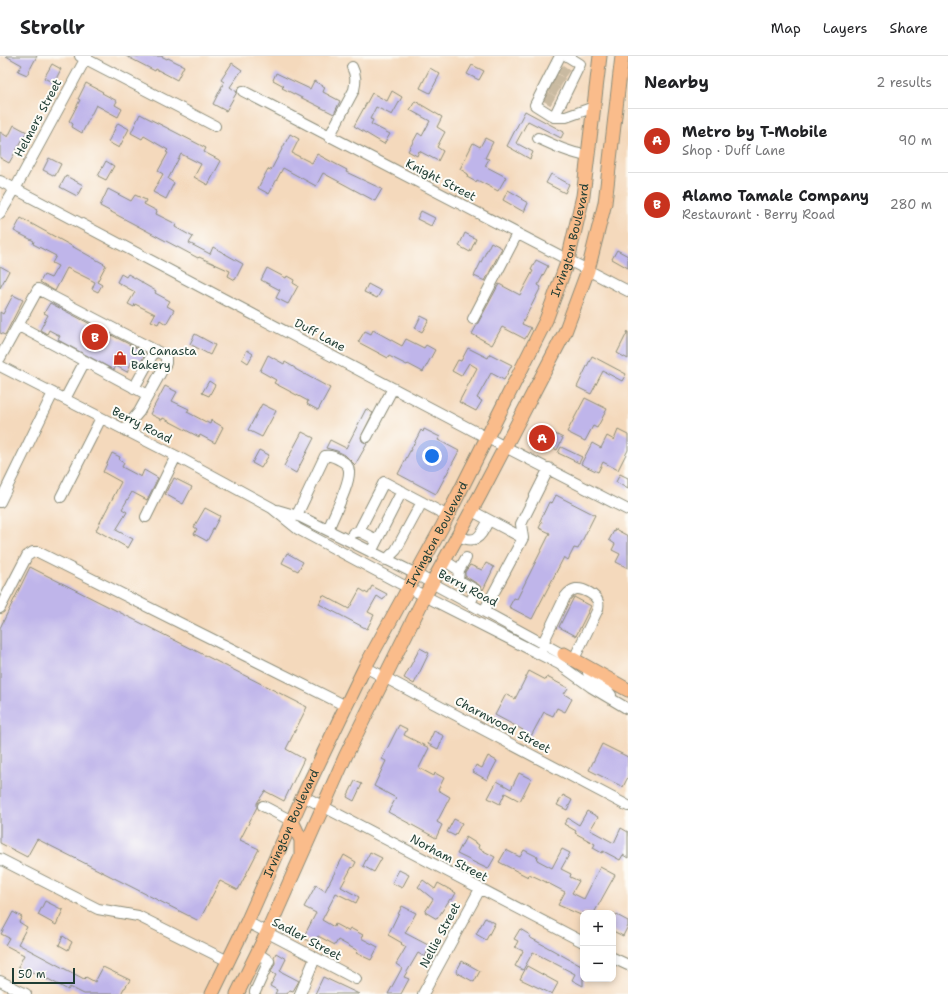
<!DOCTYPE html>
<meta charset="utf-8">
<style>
:root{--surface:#fff;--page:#f6f6f6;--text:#202124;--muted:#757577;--line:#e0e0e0;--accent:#c8321e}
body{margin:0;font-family:"Shantell Sans",sans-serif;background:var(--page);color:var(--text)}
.controls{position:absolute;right:12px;bottom:12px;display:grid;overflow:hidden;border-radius:8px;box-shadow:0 2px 6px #0003}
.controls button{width:36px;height:36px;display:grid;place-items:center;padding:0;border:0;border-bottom:1px solid var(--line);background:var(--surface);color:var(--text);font:20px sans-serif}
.scale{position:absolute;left:12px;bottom:10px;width:63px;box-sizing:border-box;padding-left:4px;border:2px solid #1f3d34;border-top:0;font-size:11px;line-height:14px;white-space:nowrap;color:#1f3d34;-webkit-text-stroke:3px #fdfcf7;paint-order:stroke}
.you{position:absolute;left:432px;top:400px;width:14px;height:14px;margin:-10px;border:3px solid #fff;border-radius:50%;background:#1a73e8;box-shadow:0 0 0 6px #1a73e833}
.badge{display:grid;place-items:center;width:26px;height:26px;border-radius:50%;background:var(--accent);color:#fff;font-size:13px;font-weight:700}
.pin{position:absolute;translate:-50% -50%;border:2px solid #fff;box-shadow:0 1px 4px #0006}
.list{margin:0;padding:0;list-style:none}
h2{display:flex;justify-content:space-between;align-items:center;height:52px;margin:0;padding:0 16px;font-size:17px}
h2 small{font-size:13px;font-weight:400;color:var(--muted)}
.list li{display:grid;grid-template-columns:26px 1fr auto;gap:12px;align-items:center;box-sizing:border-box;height:64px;padding:0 16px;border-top:1px solid var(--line)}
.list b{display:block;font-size:15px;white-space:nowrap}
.list p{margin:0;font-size:13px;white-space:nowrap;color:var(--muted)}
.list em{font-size:13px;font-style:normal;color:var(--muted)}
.map{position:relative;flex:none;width:628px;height:938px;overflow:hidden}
header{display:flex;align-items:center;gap:24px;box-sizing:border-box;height:56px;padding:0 20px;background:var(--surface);border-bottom:1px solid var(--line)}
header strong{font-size:19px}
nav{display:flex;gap:22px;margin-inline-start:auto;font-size:14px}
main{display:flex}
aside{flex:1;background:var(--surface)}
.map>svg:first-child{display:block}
.building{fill:#bfb5ea}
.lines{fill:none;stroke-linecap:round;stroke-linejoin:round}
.minor-tunnel{stroke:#c9baa1;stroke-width:10;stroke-dasharray:10 5;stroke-linecap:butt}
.minor-casing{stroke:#8a8b78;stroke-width:12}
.major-casing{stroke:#8a8b78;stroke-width:15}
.minor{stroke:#fff;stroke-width:10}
.major{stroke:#fabc8b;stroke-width:13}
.labels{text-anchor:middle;stroke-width:4;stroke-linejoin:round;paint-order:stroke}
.street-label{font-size:12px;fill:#1f3d34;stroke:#fdfcf7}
.poi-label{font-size:12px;fill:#1f3d34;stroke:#fdfcf7;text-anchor:start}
</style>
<header>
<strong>Strollr</strong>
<nav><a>Map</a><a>Layers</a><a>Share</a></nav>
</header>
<main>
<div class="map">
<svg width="628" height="938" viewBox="0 0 628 938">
<rect width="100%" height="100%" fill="#fdfcf7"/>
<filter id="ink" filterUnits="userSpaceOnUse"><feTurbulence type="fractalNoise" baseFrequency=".025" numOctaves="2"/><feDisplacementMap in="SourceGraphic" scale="8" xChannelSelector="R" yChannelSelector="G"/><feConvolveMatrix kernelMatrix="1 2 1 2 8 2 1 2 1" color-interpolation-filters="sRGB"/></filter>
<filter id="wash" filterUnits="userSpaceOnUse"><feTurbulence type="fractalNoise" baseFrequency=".012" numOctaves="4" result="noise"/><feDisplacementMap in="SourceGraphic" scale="16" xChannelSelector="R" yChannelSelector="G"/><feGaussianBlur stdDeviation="0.9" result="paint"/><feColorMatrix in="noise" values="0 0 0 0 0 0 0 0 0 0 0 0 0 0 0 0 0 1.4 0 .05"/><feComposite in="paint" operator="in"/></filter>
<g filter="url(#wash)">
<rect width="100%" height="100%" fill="#f4d9bc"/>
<g id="blocks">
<!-- building -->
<path class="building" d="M6,0H37L27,19L18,15L22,9Z
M126,0H161L167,3L168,2L184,10L177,24L156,13L155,15Z
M232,7L242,14L230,31L237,36L226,55L213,48L224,26L221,24Z
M52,8L61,13L54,27L44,22Z
M472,9L484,15L479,24L467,18Z
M430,12L440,18L430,37L420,32Z
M276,17L310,33L314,25L325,31L323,36L340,45L334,58L282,32L284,30L273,24Z
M86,27L103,36L102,37L117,45L115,49L122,53L118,61L96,49L82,77L72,71L73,68L69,65L80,44L78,43Z
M392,35L402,41L392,59L376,51L370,63L373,64L371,68L390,78L384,88L354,70L372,37L387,45Z
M415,45L442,61L437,71L445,76L437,91L443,95L438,105L419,95L417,100L408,95L418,77L422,80L430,65L410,54Z
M525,55L564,76L561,82L528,65L516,87L533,96L530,103L507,90Z
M140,58L206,92L204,96L221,105L208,129L194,121L201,108L181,98L168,123L174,127L166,143L153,136L163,118L158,115L168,97L166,96L168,94L144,80L142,83L131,77Z
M118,67L129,73L119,92L108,86Z
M14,69L27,76L9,107L0,102V76L8,81Z
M290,78L299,83L292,97L312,107L317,98L347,114L346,116L382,133L375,145L323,117L316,130L283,112L269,138L258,132L268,113L271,114Z
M485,82L493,86L485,102L489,103L485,110L506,121L498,135L477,124L476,126L467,121L468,118L460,113L473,87L480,91Z
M49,102L61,108L55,120L43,114Z
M106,105L114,110L106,124L98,120Z
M551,118L569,128L565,137L546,127Z
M66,120L83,129L77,140L60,131Z
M108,133L131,145L135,139L146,144L144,148L157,155L156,158L176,168L175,171L193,181L189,187L210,198L213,191L243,208L235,224L228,220L230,215L199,201L198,202L100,150Z
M508,134L522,142L521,143L528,147L524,156L503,144Z
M421,155L435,162L431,170L417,163Z
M21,162L106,209L97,226L102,229L98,236L92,233L95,226L67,212L55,235L40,226L44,219L51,222L58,210L52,207L56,200L33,188L34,185L14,175Z
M465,177L476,183L470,196L459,190Z
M491,186L502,192L485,225L474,220Z
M617,194L628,200V212L612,203Z
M536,204L548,210L538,229L541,231L522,268L531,272L525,283L502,271L492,289L472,278L499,228L520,239L533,215L531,214Z
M0,210L9,215L0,232Z
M267,212L286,222L287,220L294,224L293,227L298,230L288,248L276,242L280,234L261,224Z
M121,218L126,221L128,218L142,226V227L156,235L155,237L170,245L167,250L174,254L166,268L160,264L158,268L151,265L155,258L135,248L134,251L128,248L135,236L117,226Z
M368,228L381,235L377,242L364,236Z
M13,239L23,244L5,279L0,277V256L3,258Z
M50,247L146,297L139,309L132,305L127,316L116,310L114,314L58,284L60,280L49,274L47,278L40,274L48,259L44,257Z
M421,260L429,264L422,276L415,272Z
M373,274L402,290L406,283L424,292L426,289L435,294L423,316L408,308L407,309L389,300L388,302L358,286L365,275L371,278Z
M628,275V303L617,297Z
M195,278L215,289L210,299L190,288Z
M468,292L488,302L490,298L512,309L504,324L491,317L477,342L482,345L476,355L459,346L477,312L469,307L461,320L452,315L458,304L461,305Z
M247,294L253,298L248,307L242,303Z
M268,299L284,308L285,306L295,312V313L330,332L318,354L307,348L308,345L274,327L276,324L260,315Z
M592,300L626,318L622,325L603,315L591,338L577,331Z
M209,325L215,329L209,340L202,337Z
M165,330L177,336L172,345L189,353L187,356L210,368L211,364L223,371L215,387L200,379L199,381L163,362L162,364L150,358Z
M585,342L607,353L597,372L593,370L585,385L567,376Z
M262,348L276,355L262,381L248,374Z
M366,353L373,357L361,381L362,385L367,388L355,409L345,399L337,395L326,392L330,384L346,392Z
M538,369L563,382L557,394L532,381Z
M424,373L440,381L438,384L459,395L436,438L398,418L421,374L423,376Z
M618,374L628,379V394L618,414L603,406L598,416L581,408L592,387L601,392L607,380L614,384Z
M302,376L314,382L296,417L284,410Z
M561,391L582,401L579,407L558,397Z
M259,394L269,399L261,412L252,407Z
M112,397L120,401L119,404L124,407L122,411L141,421L144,414L158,422L147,444L132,436L122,453L127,456L116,474L133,483L128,492L96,474L121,426L103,416Z
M620,418L628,422V433L616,426Z
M174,422L192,431L183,448L165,438L170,428H171Z
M556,439L595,459L578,493L574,492L568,504L564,501L532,563L509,551L514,542L517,543L550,477L539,472L542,466L540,465L549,446L552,447Z
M205,452L220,460L207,485L194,478L197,473L194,471Z
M615,473L628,480V512L616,506L620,498L612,494L615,488L609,484Z
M287,497L303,506L298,515L282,507Z
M486,507L494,511L483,534L479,529L465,520V516L470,509L482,514Z
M30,511L307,651L286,693L304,703L284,745L265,735L257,747V751L240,784L259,793L238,834L220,825L199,865L37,783L27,801L0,787V572Z
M372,530L387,538L383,544L377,540L368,556L374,559L367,573L319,548L323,539L349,553L360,533L368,538Z
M574,541L591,550L576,580L559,571Z
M420,592L429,597L414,628L404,622Z
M529,615L546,624L547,621L568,632L564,638L572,643L565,656L557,652L553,660L544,656L530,682L521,677L523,674L495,659L506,638L515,643Z
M399,669L407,673L404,679L429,692L419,712L434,720L435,717L444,722L438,734L450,741L437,766L442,769L436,782L388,756L396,742L374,730L386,705L382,703Z
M434,675L444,680L438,693L428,688Z
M602,688L628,701V721L623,731L589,714Z
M488,700L497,705L487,724L473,716L476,709L482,712Z
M519,717L531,723L520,745L505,737L500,748L488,742L497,725L511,733Z
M355,725L362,728L354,745L347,741Z
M563,739L572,744L567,754L557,749Z
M587,755L598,761L590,774L614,787L621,772L628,776V802L623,799L620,804L603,795L602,797L593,792L595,788L575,777L576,775L564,768L568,762L579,769Z
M454,763L462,767L455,780L447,776Z
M466,781L479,789L478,792L495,801L488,813L457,798Z
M562,793L570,797L561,813L571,818L570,821L579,825L572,837L584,843L600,811L615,819L594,857H583V860L558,849L565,836L542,824L529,818L528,821L499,806L506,794L520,801L524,794L538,801L537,804L552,812Z
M370,796L382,802L374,816L363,810Z
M344,799L356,806L353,812L352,811L341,831L359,841L356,847L336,837L322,864L334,871L335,868L348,875L350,872L363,879L361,882L378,891L371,904L356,897L358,895L338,884L335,889L318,880L314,888L303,882L316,857L304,851L316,829L325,835Z
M399,814L409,819L402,832L392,827Z
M423,824L435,833L438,827L456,837L452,844L450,843L437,863L425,856L433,843L418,831Z
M45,845L63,854L56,869L38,859Z
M402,850L416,857L405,877L430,890L425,901L418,897L404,921L409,923L401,938H388L402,912L396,908L406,891L401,888L402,887L388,879Z
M13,856L22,861L19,866L27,871L18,888L84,923L86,921L95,926L103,911L130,924L125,932H124L121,938H84L70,931L68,934L48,923V924L30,915L29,917L18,911L24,899L5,889L9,882L1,878Z
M613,857L628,865V870L623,880L613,875Z
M485,862L495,867L486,884L476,878Z
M520,873L530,879L529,881L583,911V930L572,924L575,918L533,896L523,914L515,910L523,895L515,891L518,885L514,883Z
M63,880L72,886L68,894L59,889Z
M276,897L286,903L280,915L299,925L293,935L290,934L287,938H275L277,934L270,930L276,919L271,916L275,907L274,901Z
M462,905L480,915L474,926L456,916Z
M527,910L558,927L552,938L520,923Z
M323,921L359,938H315Z"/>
</g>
</g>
<g filter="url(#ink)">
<use href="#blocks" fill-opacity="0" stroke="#8a8b78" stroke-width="1"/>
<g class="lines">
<!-- minor-tunnel -->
<path class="minor-tunnel" d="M560,13L567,18
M554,22L563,27
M550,31L558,36
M545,40L553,45"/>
<defs>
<path id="minor" d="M80,0L215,70
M560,0L535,49L554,61H566L594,51
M243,35L628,235
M554,61L580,8L567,0
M329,81L354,34C356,25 356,19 352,11
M538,82C555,90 570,97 588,100
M0,125L476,376L628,454
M0,158L15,133L87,0
M473,263L517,178
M19,270L148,339
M0,302L38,233L166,300V307L139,356L133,363L126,375
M0,310L176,400L272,452L298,473L399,527L559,608L591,631L628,653
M134,332L155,294
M65,343L85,305
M367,381L393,332
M61,441L101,362
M0,446L53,337
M277,454L301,461L410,515L569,602
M472,455L523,482
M297,459L325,400C330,399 335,401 340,404C344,406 349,409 349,415C350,429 333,460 328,474
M146,461L176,400
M359,475L384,426L448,460
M353,477L359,475L377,484
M458,480C478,489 480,480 489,464
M371,496L402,435
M386,504L396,494L422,446
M445,505L459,514L458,524L476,534L470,548
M459,514L466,502
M0,552L27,500L33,496H38L346,650
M484,555L523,482L521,468L549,412
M542,593L543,587L565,541C568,537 571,534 576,533C583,532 596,539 598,546C599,549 598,551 598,553L573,605
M365,611L628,750
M588,617L598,624L611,639
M303,740L583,886
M263,750L292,765
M0,803L98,853L138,860L228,905
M247,866L356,923
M613,902L628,909
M0,925L26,938
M255,936L269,905L257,897
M300,938L315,902
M423,938L480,833"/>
<g id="major">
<path d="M564,598L628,634"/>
<path d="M292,765L301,784V798"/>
<path id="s1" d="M212,938L247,866L303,740L346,650L365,611L443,469L546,264L568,204L583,140L600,0"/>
<path d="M237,938L267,877L346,699L425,540L480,439L565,276L588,214L605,147L622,0"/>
</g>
</defs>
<!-- minor casing -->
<use href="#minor" class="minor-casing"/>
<!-- major casing -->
<use href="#major" class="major-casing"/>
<!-- minor -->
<use href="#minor" class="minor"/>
<!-- major -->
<use href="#major" class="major"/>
</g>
</g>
<!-- icons -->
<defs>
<symbol id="shop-bare" viewBox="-9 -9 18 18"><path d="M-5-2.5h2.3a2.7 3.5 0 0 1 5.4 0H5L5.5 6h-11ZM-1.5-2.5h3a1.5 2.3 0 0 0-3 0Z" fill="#c8321e" stroke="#fdfcf7" stroke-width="2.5" paint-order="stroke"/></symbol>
</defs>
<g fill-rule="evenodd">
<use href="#shop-bare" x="110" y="292" width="20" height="20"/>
</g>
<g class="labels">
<!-- street labels -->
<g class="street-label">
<text transform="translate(38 62) rotate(-62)" y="4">Helmers Street</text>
<text transform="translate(441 124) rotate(27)" y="4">Knight Street</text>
<text dy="4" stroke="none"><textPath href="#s1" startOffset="836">Irvington Boulevard</textPath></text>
<text transform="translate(320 279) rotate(28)" y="4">Duff Lane</text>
<text transform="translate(142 369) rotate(27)" y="4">Berry Road</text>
<text dy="4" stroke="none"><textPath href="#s1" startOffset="512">Irvington Boulevard</textPath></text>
<text transform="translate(468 532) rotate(28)" y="4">Berry Road</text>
<text transform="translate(503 669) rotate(28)" y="4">Charnwood Street</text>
<text dy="4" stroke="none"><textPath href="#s1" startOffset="188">Irvington Boulevard</textPath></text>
<text transform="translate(449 802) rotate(28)" y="4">Norham Street</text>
<text transform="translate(440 879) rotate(-62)" y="4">Nellie Street</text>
<text transform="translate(307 883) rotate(28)" y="4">Sadler Street</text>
</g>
<!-- poi labels -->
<g class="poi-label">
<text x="131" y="299">La Canasta<tspan x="131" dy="14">Bakery</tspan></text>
</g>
</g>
</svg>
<div class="controls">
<button>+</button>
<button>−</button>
</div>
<div class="scale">50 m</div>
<div class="you"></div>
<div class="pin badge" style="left:542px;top:382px">A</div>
<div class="pin badge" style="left:95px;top:281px">B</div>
</div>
<aside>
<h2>Nearby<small>2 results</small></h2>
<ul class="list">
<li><span class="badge">A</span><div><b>Metro by T-Mobile</b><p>Shop · Duff Lane</p></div><em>90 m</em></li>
<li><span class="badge">B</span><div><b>Alamo Tamale Company</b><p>Restaurant · Berry Road</p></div><em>280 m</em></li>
</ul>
</aside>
</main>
